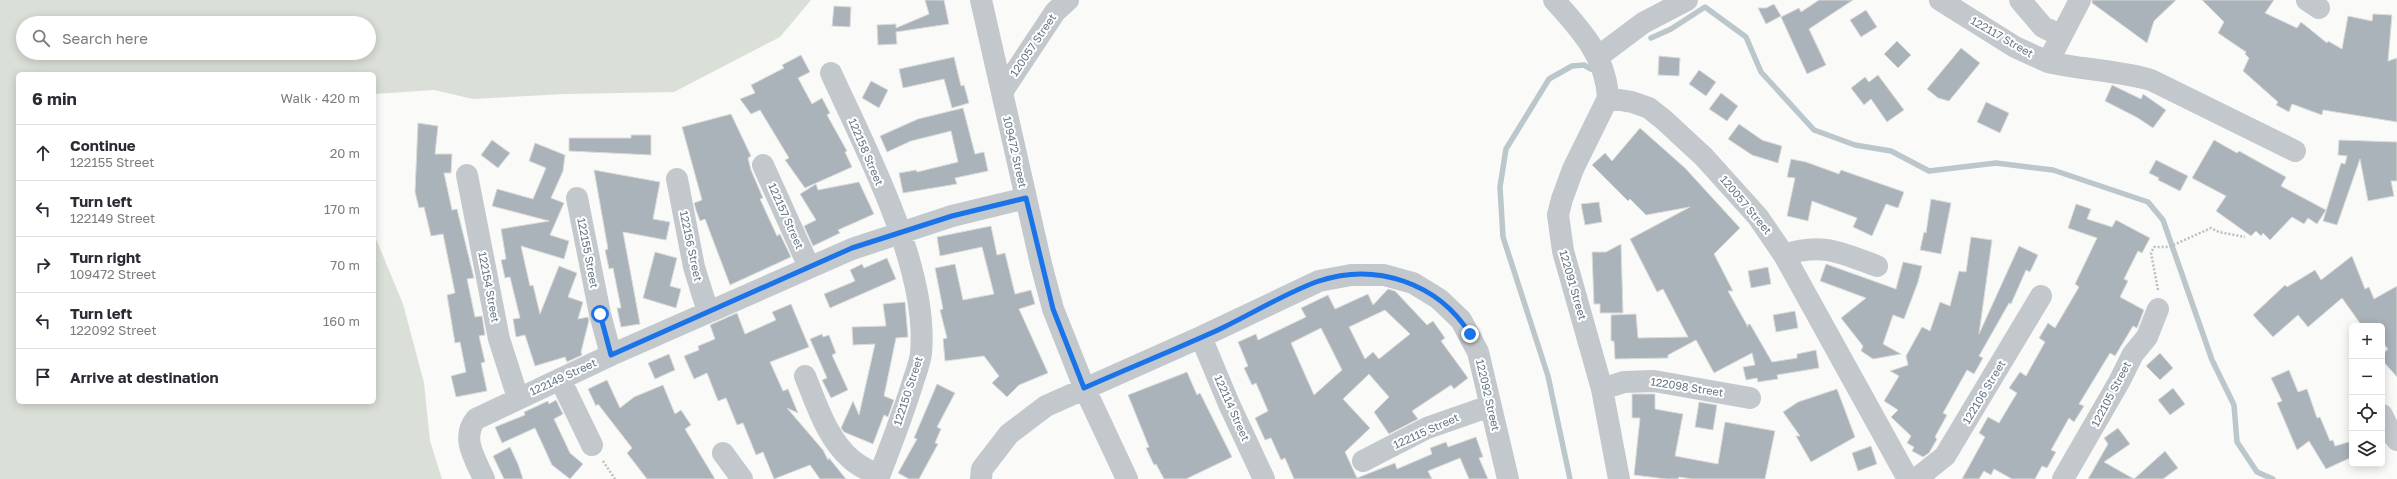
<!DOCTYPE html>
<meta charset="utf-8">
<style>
:root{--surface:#fff;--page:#f7f7f7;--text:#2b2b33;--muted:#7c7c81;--line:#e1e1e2}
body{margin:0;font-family:"Golos Text",sans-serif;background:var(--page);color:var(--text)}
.controls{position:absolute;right:12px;bottom:12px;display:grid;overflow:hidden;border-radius:6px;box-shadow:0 2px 10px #0003}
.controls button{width:36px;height:36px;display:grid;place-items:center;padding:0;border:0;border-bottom:1px solid var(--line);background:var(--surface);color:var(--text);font:20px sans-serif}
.stop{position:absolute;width:12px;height:12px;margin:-9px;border:3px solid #1a73e8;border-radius:50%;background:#fff}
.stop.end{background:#1a73e8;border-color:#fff;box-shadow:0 1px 4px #0008}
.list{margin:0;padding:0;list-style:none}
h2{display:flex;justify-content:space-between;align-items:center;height:52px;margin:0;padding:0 16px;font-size:17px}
h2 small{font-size:13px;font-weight:400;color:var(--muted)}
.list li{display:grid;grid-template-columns:26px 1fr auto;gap:12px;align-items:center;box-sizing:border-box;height:56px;padding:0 16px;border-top:1px solid var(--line)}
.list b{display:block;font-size:15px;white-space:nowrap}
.list p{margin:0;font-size:13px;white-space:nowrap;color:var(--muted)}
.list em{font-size:13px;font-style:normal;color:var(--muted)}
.icon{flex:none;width:22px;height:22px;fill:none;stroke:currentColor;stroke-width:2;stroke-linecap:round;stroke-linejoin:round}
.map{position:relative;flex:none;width:2397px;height:479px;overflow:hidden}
.search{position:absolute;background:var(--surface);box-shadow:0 2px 10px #0003;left:16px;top:16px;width:360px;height:44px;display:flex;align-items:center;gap:10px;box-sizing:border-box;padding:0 14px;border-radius:22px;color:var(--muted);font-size:15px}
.panel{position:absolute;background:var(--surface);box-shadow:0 2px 10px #0003;left:16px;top:72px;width:360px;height:332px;border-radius:6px}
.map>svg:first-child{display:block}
.green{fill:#dadfd7;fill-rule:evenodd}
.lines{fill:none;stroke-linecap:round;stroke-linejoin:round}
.stream{stroke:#bbc7cb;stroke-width:5.5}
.building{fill:#aab3b9;stroke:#dcdcda;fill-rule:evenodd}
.path{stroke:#bbbfc2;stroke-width:2.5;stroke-dasharray:2 2;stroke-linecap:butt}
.minor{stroke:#c3c8cc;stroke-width:22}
.route{stroke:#1a73e8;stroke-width:5}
.labels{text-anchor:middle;stroke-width:4;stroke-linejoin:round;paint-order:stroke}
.street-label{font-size:11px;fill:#657683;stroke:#fff}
</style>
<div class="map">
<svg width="2397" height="479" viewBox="0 0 2397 479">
<rect width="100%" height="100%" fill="#fafaf8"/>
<!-- green -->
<path class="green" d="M0,0H811L780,37L674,92L565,94L473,99L434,90L374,94V74H18V402H374V234L403,304L424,383L430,441L442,479H0ZM23,23H369V53H23Z"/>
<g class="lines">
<!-- stream -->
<path class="stream" d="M1651,38L1671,29L1705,7L1746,37L1761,72L1814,130L1855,145L1891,151L1929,171L1996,163L2053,170L2148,202L2163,220L2212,360L2234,405L2237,442L2257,472L2273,479
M1570,479L1548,376L1503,237L1500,187L1506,149L1549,79L1572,66L1584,65L1591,69"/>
</g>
<!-- building -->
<path class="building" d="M925,0H944L949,24L896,32L897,44L878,45L877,25L896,24V28L929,14Z
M1819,0H1853L1809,29L1826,65L1807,74L1781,17L1799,8L1801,12Z
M2092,0H2176L2154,21L2147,43L2092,3Z
M2202,0H2274L2265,13L2297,28L2301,22L2327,43L2328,41L2342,49L2348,16L2372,21L2373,14L2392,15L2388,61L2397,58V122L2323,110L2322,115L2292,104L2289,112L2276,105L2278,102L2243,71L2249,58L2245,54L2246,52L2218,33L2224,22Z
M1774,4L1781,16L1766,24L1758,8H1766Z
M834,6L851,7L850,27L832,26Z
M1866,10L1877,27L1861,37L1850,20Z
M1897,41L1911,55L1898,68L1884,54Z
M1961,48L1980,63L1949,101L1938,98L1927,89Z
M801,55L810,72L798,78L812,104L822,98L830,113L827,115L847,151L845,152L852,167L805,188L785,160L789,158L760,110L751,114L740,99L755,93L751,85L784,68L782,65Z
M1659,56L1680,58L1679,76L1658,75Z
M954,57L961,86L964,85L969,103L952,108L944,79L903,88L899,69Z
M1699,70L1716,82L1706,96L1689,84Z
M1878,75L1904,110L1887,122L1871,99L1864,105L1851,88L1865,77L1869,82Z
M871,81L888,90L879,108L862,98Z
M2112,85L2141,99L2143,94L2166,110L2153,128L2138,118L2105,101Z
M1721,93L1738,106L1727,121L1709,109Z
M1986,102L2009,113L2000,133L1977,122Z
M963,108L975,154L984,152L988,171L955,178L957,184L903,193L899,173L916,170L917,172L958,162L951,131L911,141L887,152L880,136L918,119Z
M731,114L751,156L748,158L751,170L763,198L760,199L777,236L780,234L791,257L730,285L705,219L700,221L696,210L694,203L702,200L682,127Z
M418,123L438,126L435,154H452L451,173H444L452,210L457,209L474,278L467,279L475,317L482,316L485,335L479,336L485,362L481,363L487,391L456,397L451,376L466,372L460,342L455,343L447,295L455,293L443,234L431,236L424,207L419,208L415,192Z
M1739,124L1762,140L1782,146L1778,163L1752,155L1728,139Z
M1640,128L1685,168L1740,228L1714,254L1733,291H1728L1748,327L1747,325L1750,324L1772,362L1797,358V354L1816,350L1819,368L1777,375L1778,379L1758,382L1757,378L1746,380L1743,367L1755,365L1752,353L1714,373L1696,340L1668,355V358L1615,359L1614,341H1611V315L1636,314L1638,338L1688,337L1663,289L1657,292L1630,239L1690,207L1646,215L1630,199L1628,201L1592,165L1605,153L1612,161Z
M631,135H651V155L569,151V138H631Z
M492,140L510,153L498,168L481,155Z
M2214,140L2237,153L2239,151L2286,177L2281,186L2326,210L2317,224L2308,218L2304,224L2292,217L2270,240L2263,233L2261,236L2256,231L2251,236L2216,211L2226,196L2192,178Z
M2339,140L2397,142V181H2391L2394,196L2368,201L2360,159L2337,225L2323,221L2341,163L2345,164L2347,156L2338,155Z
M535,143L565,155L563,171L551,198L564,203L550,235L569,241L564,259L521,246L530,286L533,285L540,314L559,266L577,273L568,297L583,302L578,319L588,317L589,320L581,352L582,355L567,362L565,357L535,366L525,335L516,337L513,319L520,318L510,277L505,278L501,260L506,259L501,229L549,221L492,206L497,189L533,199L546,168L529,161Z
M1791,159L1806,162L1839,174L1841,170L1904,192L1898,208L1886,204L1872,236L1853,227L1857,218L1812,201L1808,221L1787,216L1795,178L1787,177Z
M2156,160L2188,176L2180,191L2158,180L2159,178L2149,173Z
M594,170L660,182L653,219L670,222L666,240L623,232L640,324L621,327L617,308H621L613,268L609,269L605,250L608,249Z
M859,182L874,214L838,230L840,233L813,246L804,226L816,220L800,194L816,184L818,190Z
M1931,199L1951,203L1941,254L1920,250L1924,232L1926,233Z
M1599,202L1602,222L1585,225L1581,204Z
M2076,204L2091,209L2087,219L2112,227L2116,220L2150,238L2142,253L2138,251L2124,279L2128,281L2120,297L2144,310L2137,328L2133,326L2115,356L2110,353L2079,404L2084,406L2074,422L2069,418L2051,450L2056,452L2047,468L2042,466L2035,479H2012L1994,469L1991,475L1984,471L1979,479H1962L1985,437L1979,433L1988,417L1999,423L2017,393L2009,388L2020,372L2026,376L2045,342L2039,338L2048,323L2055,328L2079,287L2075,284L2097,238L2068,228Z
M991,226L997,255L1005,253L1015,294L1031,290L1035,304L1019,309L1048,373L1019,385L1007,397L992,383L999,376L984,356L945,361L943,339L947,338L940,310L943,309L935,268L955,264L963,300L994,294L982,247L940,256L937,237Z
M1971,237L1992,240L1979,334L2019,246L2038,255L2030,272L2026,270L2011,304L2009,303L1979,356L1983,358L1974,374L1967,370L1943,413L1947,415L1935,437L1937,439L1929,453L1923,457L1912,451L1914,447L1907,443L1911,436L1891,417L1898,410L1884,401L1899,376L1890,371L1908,365L1906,356L1922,327L1930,331L1940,302L1950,306L1959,271L1966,272Z
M1621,244L1623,313H1600V304H1594L1592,252H1606Z
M655,252L677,258L670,286L681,289L676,308L643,298Z
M2352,256L2365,289L2369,287L2374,299L2397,286V377L2382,360V354L2388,349L2382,342V326H2362L2342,298L2308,327L2298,315L2273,337L2253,315L2285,285L2287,287L2315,270L2321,280Z
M887,258L896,279L830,308L824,294L855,281L850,270L862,264L864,268Z
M1903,262L1922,266L1918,282L1904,319L1893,315L1883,344L1901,354L1873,359L1861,351L1863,346L1841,318L1866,298L1820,281L1826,264L1896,289Z
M1768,267L1771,284L1751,288L1748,271Z
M1388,289L1395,291L1427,325L1433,321L1445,338L1441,341L1468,378L1454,389L1451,385L1412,411L1418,419L1389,434L1374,412L1389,397L1369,374L1343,399L1370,428L1345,452L1357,478L1395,463L1397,469L1432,454L1430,448L1446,442L1448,447L1476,437L1483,457L1479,458L1488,479H1469L1460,458L1428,471L1432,479H1294L1285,458L1281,460L1271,438L1265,440L1255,418L1268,411L1256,383L1252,385L1244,368L1248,366L1238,342L1256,334L1258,340L1306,317L1301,308L1328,295L1335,309L1368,294L1373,305ZM1385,310L1410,334L1379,359L1373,352L1365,359L1349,327ZM1321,328L1342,370L1314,395L1291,343Z
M905,302L908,337L896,338L884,396L894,400L888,417L884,415L873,444L844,432L841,428L853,401L859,415L875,344L853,345L852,327L886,326L883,304Z
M791,304L809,347L770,362L783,391L788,389L798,413L787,408L823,450L828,460L829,458L846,479H820L810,465L774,479L763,452L756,455L743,423L737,425L726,398L718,401L707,373L694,379L684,356L699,350L698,346L715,339L710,325L737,313L745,334L776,320L772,312Z
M1795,311L1798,328L1776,332L1773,315Z
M822,334L823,337L829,335L836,353L832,355L848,390L831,398L822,380L827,378L810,339Z
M2160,353L2173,368L2160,380L2146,366Z
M669,354L675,370L655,379L648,363Z
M2289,370L2298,392L2307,389L2317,418L2320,417L2330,441L2333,440L2335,446L2352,441V457L2326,469L2309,441L2297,450L2277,403L2282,401L2271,378Z
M1187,372L1197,395L1200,393L1232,457L1186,479H1164L1156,464L1154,465L1146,448L1149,447L1128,395Z
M607,380L620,408L634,397L663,385L675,414L681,410L691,425L685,429L715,479H647L627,453L632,448L598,404L596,406L588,389Z
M937,384L955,393L937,427L941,429L935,443L938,444L919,479H909L898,473L917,439L914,438Z
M2173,388L2185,404L2170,415L2158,400Z
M1837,389L1855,437L1811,462L1796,436H1800L1783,412L1798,402Z
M1632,394H1655V409L1683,414L1675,456L1718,464L1725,422L1775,431L1765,479H1692L1679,477L1678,479H1666L1634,475L1640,418H1632Z
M556,400L563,414L554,419L570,453L583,464L570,479L552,465L535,428L502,443L495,427L525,415L524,412L548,401L549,404Z
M1699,402L1717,405L1713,430L1695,427Z
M2118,428L2130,444L2104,462L2134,479H2088L2108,444L2104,438Z
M1871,446L1877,464L1858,471L1852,453Z
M510,447L518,464L523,479H504L493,456Z
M2165,451L2178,468L2163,479H2134Z"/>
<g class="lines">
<!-- path -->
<path class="path" d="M2158,290L2151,253L2154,247H2169L2211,228L2219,232L2245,237
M603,461L615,479"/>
<!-- minor -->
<path class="minor" d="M981,0L1041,264L1053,309L1084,387L1127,479
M1554,0C1580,29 1606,56 1608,98L1573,169L1562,199L1558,215L1563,251L1602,389L1619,479
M1940,0L2015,47L2048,62L2080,0
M2020,0L2043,27L2060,35
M2307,0L2319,8
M1599,56L1643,23L1687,0
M2048,62C2082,70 2117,70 2151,80L2295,151
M831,73C866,150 929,268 921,353C920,363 915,375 912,385C902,417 890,448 878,479
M1002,92L1055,12L1068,0
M1608,98L1632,102L1649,108L1664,120L1704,157L1758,217L1784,255L1908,479
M763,165L809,267
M467,175L499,339L518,398
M677,179L694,267L708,312
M577,198L600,314L611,355
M1784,255C1823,242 1841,253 1877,266
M1201,337L1229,404L1264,479
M805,376C817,405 827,439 852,460C860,467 870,471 879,476
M560,379L592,445
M1602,389L1624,382L1654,381L1750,398
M2382,415L2390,431L2397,440
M723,453L742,479
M1363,461L1427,428L1490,406
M484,479C476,460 460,438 476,419L611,355L852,249L952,216L1026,198
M981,479L982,469L1009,434L1046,406L1201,337L1319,281L1351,275H1384L1413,283L1439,299L1461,320L1478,352L1508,479
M1916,479L1945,456L2041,296
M2063,479L2119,382L2133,354L2147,337L2158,309"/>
</g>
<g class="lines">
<!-- route -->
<path class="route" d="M600,314L611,355L852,248L952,216L1026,198L1053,309L1084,388C1129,368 1174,350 1218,330C1250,315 1287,292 1319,281C1376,262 1438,283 1470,334"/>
</g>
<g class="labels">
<!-- street labels -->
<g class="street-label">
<text transform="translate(2002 37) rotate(30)" y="4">122117 Street</text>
<text transform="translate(1033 45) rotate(-56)" y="4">120057 Street</text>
<text transform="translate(866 152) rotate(67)" y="4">122158 Street</text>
<text transform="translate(1015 152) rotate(77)" y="4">109472 Street</text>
<text transform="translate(1746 205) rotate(50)" y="4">120057 Street</text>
<text transform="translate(786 216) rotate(66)" y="4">122157 Street</text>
<text transform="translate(691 246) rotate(78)" y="4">122156 Street</text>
<text transform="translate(588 253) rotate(79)" y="4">122155 Street</text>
<text transform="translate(1573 285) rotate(74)" y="4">122091 Street</text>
<text transform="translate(489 287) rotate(79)" y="4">122154 Street</text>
<text transform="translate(563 377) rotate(-25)" y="4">122149 Street</text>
<text transform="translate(1687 387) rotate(9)" y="4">122098 Street</text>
<text transform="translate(908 391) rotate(-72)" y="4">122150 Street</text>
<text transform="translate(1984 392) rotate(-59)" y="4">122106 Street</text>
<text transform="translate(2111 394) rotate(-62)" y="4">122105 Street</text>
<text transform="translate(1488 395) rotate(77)" y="4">122092 Street</text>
<text transform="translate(1232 408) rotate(66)" y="4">122114 Street</text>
<text transform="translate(1426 431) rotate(-24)" y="4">122115 Street</text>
</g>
</g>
</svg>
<div class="controls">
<button>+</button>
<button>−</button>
<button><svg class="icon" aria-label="locate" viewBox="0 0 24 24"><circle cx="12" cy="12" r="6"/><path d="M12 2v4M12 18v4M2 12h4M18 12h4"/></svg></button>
<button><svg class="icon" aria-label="layers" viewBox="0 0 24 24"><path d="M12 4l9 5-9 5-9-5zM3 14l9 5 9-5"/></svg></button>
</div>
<div class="stop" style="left:600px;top:314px"></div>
<div class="stop end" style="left:1470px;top:334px"></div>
<div class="search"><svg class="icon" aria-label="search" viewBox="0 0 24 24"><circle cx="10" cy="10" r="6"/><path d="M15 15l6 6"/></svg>Search here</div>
<section class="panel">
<h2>6 min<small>Walk · 420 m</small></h2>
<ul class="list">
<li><svg class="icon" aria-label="ahead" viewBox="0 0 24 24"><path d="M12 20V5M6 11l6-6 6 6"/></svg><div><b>Continue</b><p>122155 Street</p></div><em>20 m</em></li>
<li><svg class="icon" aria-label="left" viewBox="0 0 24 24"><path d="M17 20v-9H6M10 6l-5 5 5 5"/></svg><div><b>Turn left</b><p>122149 Street</p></div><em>170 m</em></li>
<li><svg class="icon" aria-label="right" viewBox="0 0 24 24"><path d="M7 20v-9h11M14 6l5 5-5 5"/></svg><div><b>Turn right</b><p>109472 Street</p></div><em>70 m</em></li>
<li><svg class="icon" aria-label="left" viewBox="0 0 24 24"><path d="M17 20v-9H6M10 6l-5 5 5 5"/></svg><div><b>Turn left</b><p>122092 Street</p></div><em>160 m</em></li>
<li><svg class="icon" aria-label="arrive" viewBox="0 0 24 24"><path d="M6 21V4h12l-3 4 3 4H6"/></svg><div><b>Arrive at destination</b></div></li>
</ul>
</section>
</div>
